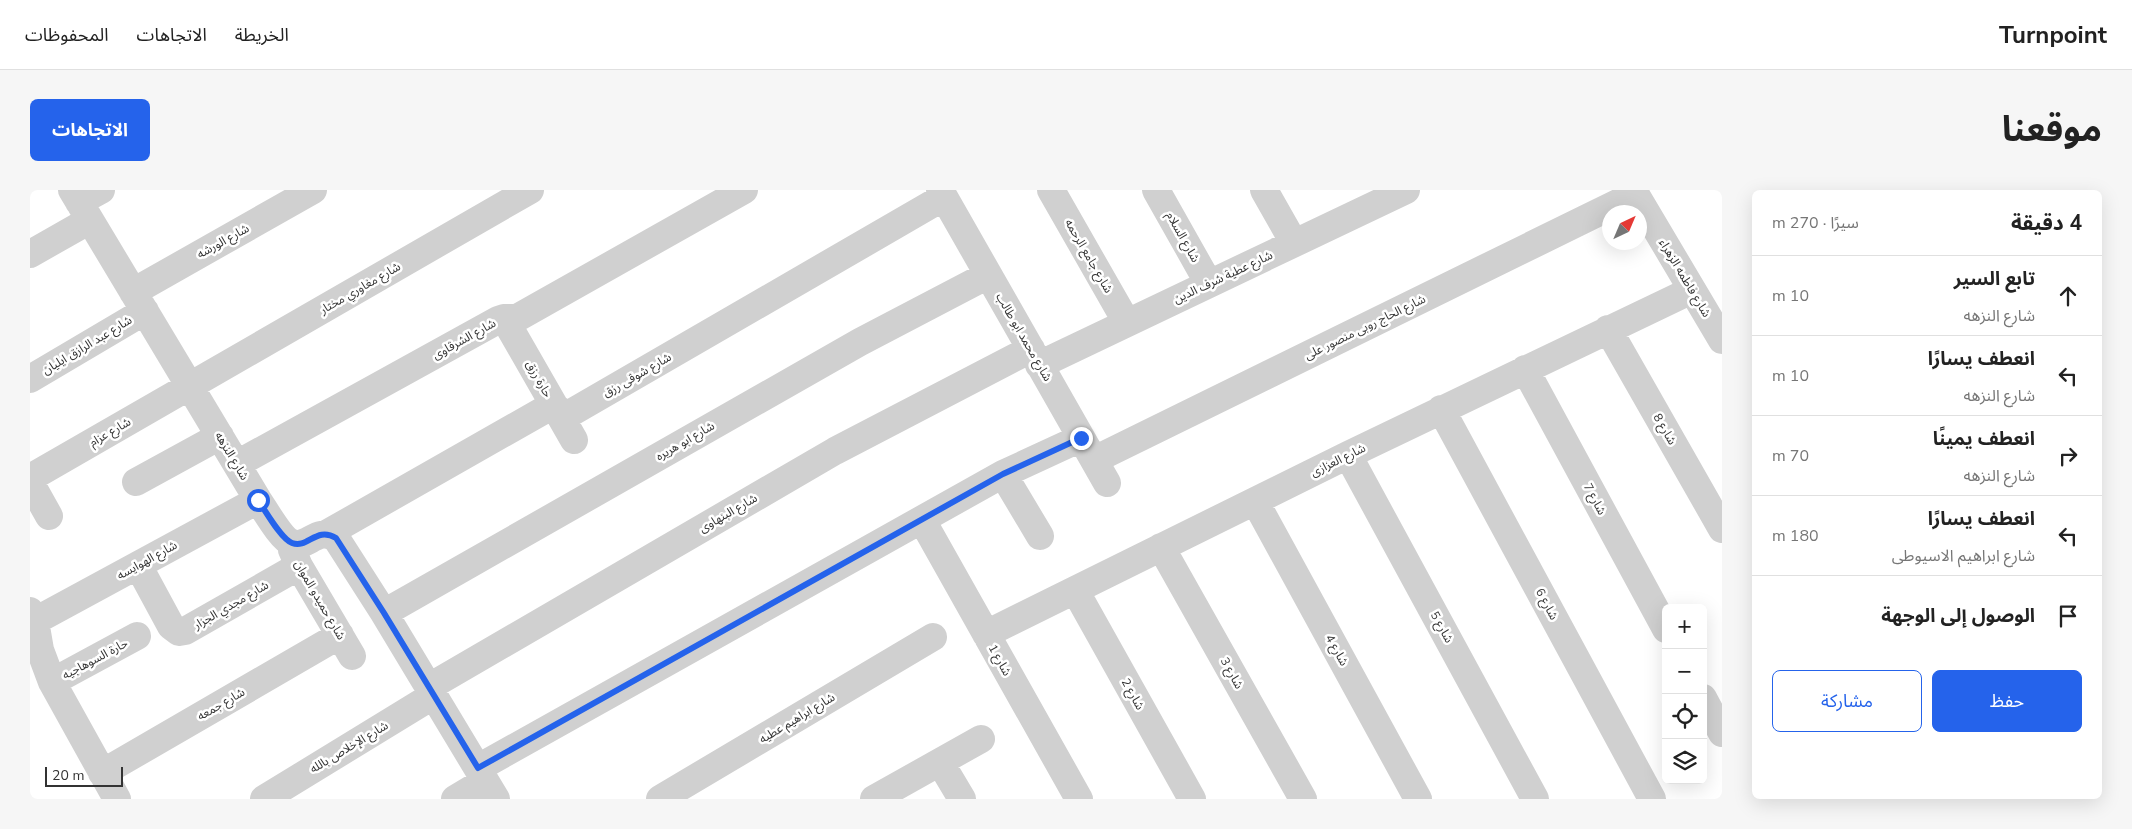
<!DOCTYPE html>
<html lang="ar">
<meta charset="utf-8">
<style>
:root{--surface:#fff;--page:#f6f6f6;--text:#222;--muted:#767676;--line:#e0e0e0;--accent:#2563eb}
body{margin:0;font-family:"Nunito Sans","Noto Sans Arabic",sans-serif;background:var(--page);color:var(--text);direction:rtl}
.controls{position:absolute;right:15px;bottom:15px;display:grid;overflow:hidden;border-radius:8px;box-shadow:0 5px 20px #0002}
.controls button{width:45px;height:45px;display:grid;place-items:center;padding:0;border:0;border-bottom:1px solid var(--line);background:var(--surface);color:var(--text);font:25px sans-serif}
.compass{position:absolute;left:1572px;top:15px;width:45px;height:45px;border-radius:50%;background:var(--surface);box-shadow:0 5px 20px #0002;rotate:44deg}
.scale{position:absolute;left:15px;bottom:12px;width:78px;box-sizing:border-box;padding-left:5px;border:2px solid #333;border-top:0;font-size:14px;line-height:18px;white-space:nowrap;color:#333;-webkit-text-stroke:4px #fff;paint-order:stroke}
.stop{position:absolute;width:15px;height:15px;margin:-11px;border:4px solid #2563eb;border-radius:50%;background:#fff}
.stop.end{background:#2563eb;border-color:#fff;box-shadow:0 1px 5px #0008}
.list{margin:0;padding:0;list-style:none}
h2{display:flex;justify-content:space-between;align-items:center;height:65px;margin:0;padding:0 20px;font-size:21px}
h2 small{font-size:16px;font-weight:400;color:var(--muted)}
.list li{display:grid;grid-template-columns:32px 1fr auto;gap:15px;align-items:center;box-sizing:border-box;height:80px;padding:0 20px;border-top:1px solid var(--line)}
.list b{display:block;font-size:19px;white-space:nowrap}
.list p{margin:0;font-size:16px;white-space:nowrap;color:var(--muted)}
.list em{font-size:16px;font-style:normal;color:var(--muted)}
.actions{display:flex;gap:10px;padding:15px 20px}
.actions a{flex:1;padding:11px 0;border:1px solid var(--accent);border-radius:8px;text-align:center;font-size:18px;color:var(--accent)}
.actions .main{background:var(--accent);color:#fff}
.icon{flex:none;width:28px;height:28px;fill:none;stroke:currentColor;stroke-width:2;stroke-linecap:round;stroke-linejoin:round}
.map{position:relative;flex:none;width:1692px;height:609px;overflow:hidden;direction:ltr;border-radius:8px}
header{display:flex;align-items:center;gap:30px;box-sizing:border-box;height:70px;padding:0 25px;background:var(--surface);border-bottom:1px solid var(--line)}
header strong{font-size:24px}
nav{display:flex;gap:28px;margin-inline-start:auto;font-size:18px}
.intro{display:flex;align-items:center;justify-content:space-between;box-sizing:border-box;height:120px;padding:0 30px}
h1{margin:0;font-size:35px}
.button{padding:12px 22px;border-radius:8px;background:var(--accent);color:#fff;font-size:18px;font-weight:700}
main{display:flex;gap:30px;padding:0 30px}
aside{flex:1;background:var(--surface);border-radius:8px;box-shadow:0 5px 20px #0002}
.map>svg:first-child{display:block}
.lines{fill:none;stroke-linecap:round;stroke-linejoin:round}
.minor{stroke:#d0d0d0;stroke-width:28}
.route{stroke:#2563eb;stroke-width:6}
.labels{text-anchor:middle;stroke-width:5;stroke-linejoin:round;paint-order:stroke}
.street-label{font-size:12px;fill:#333;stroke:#fff}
</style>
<header>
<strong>Turnpoint</strong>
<nav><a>الخريطة</a><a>الاتجاهات</a><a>المحفوظات</a></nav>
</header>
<div class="intro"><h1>موقعنا</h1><a class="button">الاتجاهات</a></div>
<main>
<aside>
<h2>4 دقيقة<small>سيرًا · 270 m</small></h2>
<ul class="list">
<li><svg class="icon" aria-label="ahead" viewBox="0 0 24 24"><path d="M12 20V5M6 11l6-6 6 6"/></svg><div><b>تابع السير</b><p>شارع النزهه</p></div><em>10 m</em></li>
<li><svg class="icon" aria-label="left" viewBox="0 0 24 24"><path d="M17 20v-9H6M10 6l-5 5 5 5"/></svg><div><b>انعطف يسارًا</b><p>شارع النزهه</p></div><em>10 m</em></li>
<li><svg class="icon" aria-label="right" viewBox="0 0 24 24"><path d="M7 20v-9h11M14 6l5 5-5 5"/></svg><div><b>انعطف يمينًا</b><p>شارع النزهه</p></div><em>70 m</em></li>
<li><svg class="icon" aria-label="left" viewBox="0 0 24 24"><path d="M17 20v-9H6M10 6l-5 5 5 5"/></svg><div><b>انعطف يسارًا</b><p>شارع ابراهيم الاسيوطى</p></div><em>180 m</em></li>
<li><svg class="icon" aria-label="arrive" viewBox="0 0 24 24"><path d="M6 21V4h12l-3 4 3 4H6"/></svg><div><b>الوصول إلى الوجهة</b></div></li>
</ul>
<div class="actions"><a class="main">حفظ</a><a>مشاركة</a></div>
</aside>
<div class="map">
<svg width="1692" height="609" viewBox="0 0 1692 609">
<rect width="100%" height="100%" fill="#fff"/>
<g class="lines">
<!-- minor -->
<path class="minor" d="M42,0L228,310C235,320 251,349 262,353C278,359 286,336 306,348L354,423L466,609
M910,0L1077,293
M1021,0L1097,133
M1126,0L1179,94
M1234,0L1264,53
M1603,0L1692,150
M49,12L71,0
M0,64L60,30
M103,102L283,0
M474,128L544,250
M1578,139L1692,339
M1009,175L1376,0
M1495,179L1636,439
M0,189L115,121
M1411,219L1622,609
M1318,265L1505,609
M1064,270L1606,4
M207,274L468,130L474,128H487L714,0
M973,284L1010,346
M0,288L500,0
M0,292L19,326
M106,292L190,246
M1225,311L1388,609
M892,330L1049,609
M298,343L516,219L526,218L533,223L539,224L914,7
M1131,357L1273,609
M262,360L269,376L322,466
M108,375L141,436L149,442L155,441L269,376
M1045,400L1162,609
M0,421L5,431L10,460L22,492L87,609
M354,423L830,152L958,85
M5,431L228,310
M956,444L1318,265L1662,100
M22,492L107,446
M399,497L805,261L1001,159
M1673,508L1692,543
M910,572L932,609
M448,578L973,284L1051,248
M72,583L310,445
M234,609L404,505
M425,609L455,591
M630,609L903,447
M844,609L951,549"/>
</g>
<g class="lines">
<!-- route -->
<path class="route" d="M228,310C235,320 251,349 262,353C278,359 286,336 306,348L354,423L448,578L973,284L1051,248"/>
</g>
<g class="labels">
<!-- street labels -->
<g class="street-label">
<text transform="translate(1153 47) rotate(61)" y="4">شارع السلام</text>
<text transform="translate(193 51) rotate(-29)" y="4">شارع الورشه</text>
<text transform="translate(1059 66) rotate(60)" y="4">شارع جامع الرحمه</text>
<text transform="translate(1193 87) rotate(-25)" y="4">شارع عطية شرف الدين</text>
<text transform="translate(1655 88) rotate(59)" y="4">شارع فاطمه الزهراء</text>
<text transform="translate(330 98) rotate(-30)" y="4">شارع مغاوري مختار</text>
<text transform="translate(1335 137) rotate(-26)" y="4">شارع الحاج روبى منصور على</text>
<text transform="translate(994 147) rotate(60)" y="4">شارع محمد ابو طالب</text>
<text transform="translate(434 149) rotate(-29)" y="4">شارع الشرقاوى</text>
<text transform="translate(57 155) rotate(-31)" y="4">شارع عبد الرازق ايليان</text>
<text transform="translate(607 185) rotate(-30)" y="4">شارع شوقى رزق</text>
<text transform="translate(509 189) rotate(60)" y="4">حارة رزق</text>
<text transform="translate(1635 239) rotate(60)" y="4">شارع 8</text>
<text transform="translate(80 242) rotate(-30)" y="4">شارع عزام</text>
<text transform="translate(655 251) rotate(-30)" y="4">شارع ابو هريره</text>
<text transform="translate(202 266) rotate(59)" y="4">شارع النزهه</text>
<text transform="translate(1308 270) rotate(-26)" y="4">شارع العزازى</text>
<text transform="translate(1565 309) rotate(62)" y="4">شارع 7</text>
<text transform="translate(698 323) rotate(-30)" y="4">شارع البنهاوى</text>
<text transform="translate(117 370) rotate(-29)" y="4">شارع الهوايسه</text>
<text transform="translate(290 410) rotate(60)" y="4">شارع حميدو الموان</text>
<text transform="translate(1517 414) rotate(62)" y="4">شارع 6</text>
<text transform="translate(201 415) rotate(-30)" y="4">شارع مجدي الجزار</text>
<text transform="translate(1412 437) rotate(61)" y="4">شارع 5</text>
<text transform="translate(1307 460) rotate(61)" y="4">شارع 4</text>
<text transform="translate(65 469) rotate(-28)" y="4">حارة السوهاجيه</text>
<text transform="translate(970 470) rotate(61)" y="4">شارع 1</text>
<text transform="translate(1202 483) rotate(61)" y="4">شارع 3</text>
<text transform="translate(1103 504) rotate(61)" y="4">شارع 2</text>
<text transform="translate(191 514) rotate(-30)" y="4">شارع جمعه</text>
<text transform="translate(767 528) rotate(-31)" y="4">شارع ابراهيم عطيه</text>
<text transform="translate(319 557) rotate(-31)" y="4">شارع الإخلاص بالله</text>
</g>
</g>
</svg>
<div class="controls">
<button>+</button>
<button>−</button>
<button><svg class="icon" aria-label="locate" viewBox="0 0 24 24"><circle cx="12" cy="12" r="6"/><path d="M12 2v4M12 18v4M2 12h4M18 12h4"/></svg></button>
<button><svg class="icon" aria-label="layers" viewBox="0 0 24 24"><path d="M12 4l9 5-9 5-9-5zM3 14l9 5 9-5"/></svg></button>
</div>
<svg class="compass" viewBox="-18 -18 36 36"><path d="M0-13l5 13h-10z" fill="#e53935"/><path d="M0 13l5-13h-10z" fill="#767676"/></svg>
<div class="scale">20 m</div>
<div class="stop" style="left:228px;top:310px"></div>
<div class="stop end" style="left:1051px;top:248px"></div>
</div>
</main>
